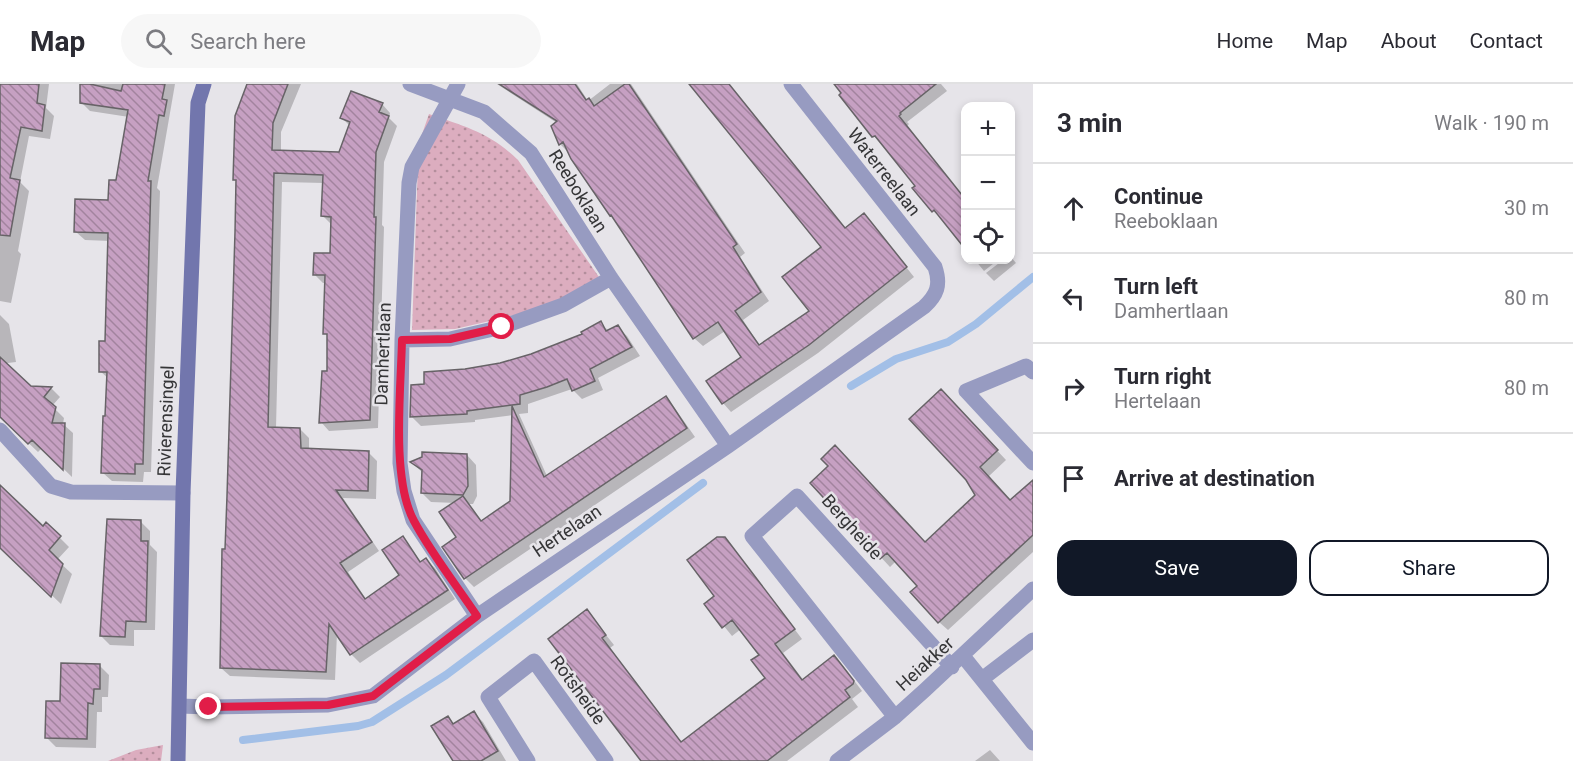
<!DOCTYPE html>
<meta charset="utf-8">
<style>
:root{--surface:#fff;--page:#f7f7f7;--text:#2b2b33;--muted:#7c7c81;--line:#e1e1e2;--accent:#111827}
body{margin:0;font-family:Roboto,sans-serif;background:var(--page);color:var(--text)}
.controls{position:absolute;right:18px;top:18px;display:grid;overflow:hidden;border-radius:12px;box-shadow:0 3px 9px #0003}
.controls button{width:54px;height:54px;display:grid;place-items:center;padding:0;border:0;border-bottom:2px solid var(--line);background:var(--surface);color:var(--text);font:30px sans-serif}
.stop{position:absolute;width:18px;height:18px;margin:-14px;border:4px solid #e11d48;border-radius:50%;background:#fff}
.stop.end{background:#e11d48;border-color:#fff;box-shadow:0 2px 6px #0008}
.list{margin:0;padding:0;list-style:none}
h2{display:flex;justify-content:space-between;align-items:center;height:78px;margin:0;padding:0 24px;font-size:26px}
h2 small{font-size:20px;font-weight:400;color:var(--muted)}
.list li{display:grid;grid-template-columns:39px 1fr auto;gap:18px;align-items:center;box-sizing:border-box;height:90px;padding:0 24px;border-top:2px solid var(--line)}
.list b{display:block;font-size:22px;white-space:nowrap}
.list p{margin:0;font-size:20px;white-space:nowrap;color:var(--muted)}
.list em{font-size:20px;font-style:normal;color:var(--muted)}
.actions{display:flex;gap:12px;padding:18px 24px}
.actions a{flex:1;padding:14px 0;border:2px solid var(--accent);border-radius:18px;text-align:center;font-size:21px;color:var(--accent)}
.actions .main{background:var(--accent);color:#fff}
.icon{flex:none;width:33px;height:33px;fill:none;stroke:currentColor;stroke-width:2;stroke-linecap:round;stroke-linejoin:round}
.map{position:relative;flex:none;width:1033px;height:677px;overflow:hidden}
header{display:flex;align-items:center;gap:36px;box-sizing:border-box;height:84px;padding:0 30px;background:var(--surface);border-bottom:2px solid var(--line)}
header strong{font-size:28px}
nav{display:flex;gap:33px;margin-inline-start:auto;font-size:21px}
.search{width:420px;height:54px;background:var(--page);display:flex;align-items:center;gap:15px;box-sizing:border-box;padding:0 21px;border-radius:33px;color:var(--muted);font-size:22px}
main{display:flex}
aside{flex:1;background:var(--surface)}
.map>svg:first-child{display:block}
.grass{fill:url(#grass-dots)}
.shadow{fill:#0003}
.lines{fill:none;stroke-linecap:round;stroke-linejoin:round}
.stream{stroke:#a2bfe7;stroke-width:8}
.building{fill:url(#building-back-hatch);stroke:#676367;stroke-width:1.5}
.street{stroke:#979bc1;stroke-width:15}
.secondary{stroke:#7276ad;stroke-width:15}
.route{stroke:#e11d48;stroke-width:8}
.labels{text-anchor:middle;stroke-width:5;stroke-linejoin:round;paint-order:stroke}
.street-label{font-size:18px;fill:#353537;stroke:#e6e4e9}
</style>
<header>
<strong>Map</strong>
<div class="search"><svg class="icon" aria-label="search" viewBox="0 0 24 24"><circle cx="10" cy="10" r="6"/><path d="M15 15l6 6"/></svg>Search here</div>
<nav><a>Home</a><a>Map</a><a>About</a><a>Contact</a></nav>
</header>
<main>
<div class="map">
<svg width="1033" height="677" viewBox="0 0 1033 677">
<defs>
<pattern id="grass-dots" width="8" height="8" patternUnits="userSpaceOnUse" patternTransform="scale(1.5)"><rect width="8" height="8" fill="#dcadbf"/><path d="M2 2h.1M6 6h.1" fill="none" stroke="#b38e9c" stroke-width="1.8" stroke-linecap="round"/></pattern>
<pattern id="building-back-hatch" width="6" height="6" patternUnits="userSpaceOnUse" patternTransform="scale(1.5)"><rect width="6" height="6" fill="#c6a0c2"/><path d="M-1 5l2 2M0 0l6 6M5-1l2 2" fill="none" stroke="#a2839e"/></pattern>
</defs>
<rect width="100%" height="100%" fill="#e6e4e9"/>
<!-- grass -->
<path class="grass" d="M429,30C466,43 489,48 518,76L601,196L547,222L503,234L455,245L412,246L418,79L420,56Z
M163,661L161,677H108L136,666Z"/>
<!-- shadow -->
<path class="shadow" d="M0,0H49L46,24L54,32L50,55L29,52L20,98L29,107L18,167L21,170L11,219L0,217Z
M82,0H175L157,104L160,107L151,388H144L143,398L112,397L103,389L109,295L100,287L107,259L110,157L85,156L76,148L110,117L117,98L129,33L90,27L81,18Z
M248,0H301L281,48V67L340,69L350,42L342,34L382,20L390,29L389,34L397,42L384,78L382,141L384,143L378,344L329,347L321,338L328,288L329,253L325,249L326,199H323L314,190L331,171L332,141L323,132L324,99L282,98L276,344L300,345L309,354V366L368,368L377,377L376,415L343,414L379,467L348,488L366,515L401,492L402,454L422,479L426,476L435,484L455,515L360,579L351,570L337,549L335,596L230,592L221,584L227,466L238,98L235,95Z
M497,0H577L588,17L610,0H631L745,169L740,173L769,217L743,236L760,262L811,227L823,163L702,0H728L846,145L872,140L914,193L818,269L731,328L723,319L743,273L725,247L703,262L694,254L617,137L568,68L560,60L557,39Z
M836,0H941L947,7L907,38L909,40L907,42L943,135L933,127L917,102L874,52Z
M1011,173L1016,179L994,197L986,189L1003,176H1011Z
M975,176H998L984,187Z
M0,231L9,240L16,278L0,280Z
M600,239L609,247L617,243L627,252L640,272L598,294L603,306L582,315L572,305L528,320V329L519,330L547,392L666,314L674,323L695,353L474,503L465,494L458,454L456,419L431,418L422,409L423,389L412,379L423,374L467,371L476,381L477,412L473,420H468L482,438L511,417L513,331L475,336V338L421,342L412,333L426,301L465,287L500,280L531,271L584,251Z
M0,286L30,304L52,305L60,313L52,322L64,334L63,340L73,349L72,393L42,364L38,368L0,332Z
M950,316L1006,376L988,393L1011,418L1028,402L1033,407V468L948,546L939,538L919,502L896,477L890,483L812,399L925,460L977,412Z
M0,403L43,444L46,440L69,463L57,476L72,490L61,520L0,462Z
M141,438L150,447V461L157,468L155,546H134V562L110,561L101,552Z
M733,464L802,555L783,569L804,597L843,582L862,607L852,615L858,623L787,677H644L587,527L614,561L610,564L682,659L767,595L761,571L741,545L732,552L706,520L716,512Z
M100,582L109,591L108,613H102V628H97L96,664L56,663L46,653L61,619Z
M474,629L483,638L506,677H454L448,633L455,641Z
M990,666L1000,677H975Z"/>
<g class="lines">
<!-- stream -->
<path class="stream" d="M851,302L896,275L948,258L976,240L1033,193
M243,656L358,642L372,638L446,591L703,399"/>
</g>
<!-- building -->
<path class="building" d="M0,0H39L37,19L45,21L42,47L21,43L10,94L20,96L10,152L0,151Z
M80,0H90L121,7L123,0H165L162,15L167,16L164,32L159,31L148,97H151L143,380H135V390L101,389L103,332H105L107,288H99V257H105L108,149L74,148L75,115L108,116L109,96H116L128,26L80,19Z
M247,0H288L273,39L272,66L339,68L350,38L340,34L351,7L383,19L379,28L389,32L376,68L374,133H376L370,336L319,339L322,287H327V250H323L325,191H313L314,169H330L331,133L321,132L323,91L274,89L268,343L300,344L301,364L369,367L368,407L336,406L372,458L340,479L365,515L399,491L382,466L403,452L420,478L426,474L448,506L350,571L329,540L326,588L220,584L222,465H225L227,412L235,148L236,96H233L235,32Z
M499,0H575L586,16L589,14L594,22L625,0H629L737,160L733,163L761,208L735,227L759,261L809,227L782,193L821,163L689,0H729L845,144L864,129L907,183L809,261L722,320L706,297L741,273L718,238L693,255L611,131L610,132L571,75L563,58L559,61L551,42L557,37Z
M834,0H936L900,29L901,30L899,32L966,116V166L934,126L932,128L912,104L915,102L875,52L872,53L839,11L841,9Z
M601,237L606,247L618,241L632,263L590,285L595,297L572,307L567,295L547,303L520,311V320L467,327V330L410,333L411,301L424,300V288L465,285L500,279L531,270L582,250L581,248Z
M0,273L31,302L52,303L44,313L56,323L52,339H65L63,386L32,356L28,360L0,333Z
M941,305L998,366L980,383L1010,416L1033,396V451L938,539L910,508L917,502L887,469L880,475L810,399L828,382L821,375L835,361L925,458L975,411L966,396L909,335Z
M666,312L687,344L464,495L442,463L456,453L439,428L463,412L481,437L510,417L512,322L544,393Z
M422,368L467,370L468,402L463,411L421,409L422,386L410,378L422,373Z
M0,401L43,442L46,438L61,452L49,466L63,480L51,513L0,464Z
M107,435L141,436V457H148L146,538L126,537L125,553L100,552Z
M717,453H725L795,545L775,560L802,596L834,571L854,597L853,600L845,606L850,613L767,677H641L548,555L587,525L606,551L602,554L681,658L765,594L751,576L759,571L732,536L722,544L704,520L714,512L687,476Z
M61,579L100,580V605H94L93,620L88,619L87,655L45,654L46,617H60Z
M474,627L498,667L481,677H453L431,642L448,632L453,640Z"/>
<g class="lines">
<!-- street -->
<path class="street" d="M410,0L484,28L531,69L611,194L728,362
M458,0L412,83L409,99L402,256L400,379L404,407L413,436L477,532
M402,256L450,255L502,243L563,221L611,194
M1033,288L1026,282L966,307L1033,379
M0,346L51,402L71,408L183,409
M963,572L1033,659
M982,595L1033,556
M180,622L209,623L328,621L373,612L477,532L728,362L924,223C937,211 941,201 935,183L791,0
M895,633L752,452L797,412L952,583
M528,677L488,613L534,577L606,677
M837,677L895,633L925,606L1033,505"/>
<!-- secondary -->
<path class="secondary" d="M178,677L183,409L198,19L204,0"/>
</g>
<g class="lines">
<!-- route -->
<path class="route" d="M209,623L328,621L373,612L477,532C457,502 431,469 414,437C391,395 401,305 402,256L450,255L502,243"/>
</g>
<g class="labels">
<!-- street labels -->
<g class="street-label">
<text transform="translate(884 88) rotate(52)" y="6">Waterreelaan</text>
<text transform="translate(578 107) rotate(58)" y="6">Reeboklaan</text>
<text transform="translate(383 270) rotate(-88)" y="6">Damhertlaan</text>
<text transform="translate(166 337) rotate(-88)" y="6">Rivierensingel</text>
<text transform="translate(852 443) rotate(48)" y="6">Bergheide</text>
<text transform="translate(567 447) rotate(-34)" y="6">Hertelaan</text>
<text transform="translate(925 580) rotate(-42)" y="6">Heiakker</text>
<text transform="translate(578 606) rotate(54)" y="6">Rotsheide</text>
</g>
</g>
</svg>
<div class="controls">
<button>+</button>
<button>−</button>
<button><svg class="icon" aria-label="locate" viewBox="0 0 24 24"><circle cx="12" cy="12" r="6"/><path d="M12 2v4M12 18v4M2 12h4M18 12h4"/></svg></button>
</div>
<div class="stop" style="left:502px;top:243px"></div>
<div class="stop end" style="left:209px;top:623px"></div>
</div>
<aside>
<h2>3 min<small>Walk · 190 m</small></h2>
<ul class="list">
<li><svg class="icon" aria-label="ahead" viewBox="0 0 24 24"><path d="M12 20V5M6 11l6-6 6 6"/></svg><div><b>Continue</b><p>Reeboklaan</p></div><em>30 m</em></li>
<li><svg class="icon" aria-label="left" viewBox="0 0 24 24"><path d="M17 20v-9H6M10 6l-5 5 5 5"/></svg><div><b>Turn left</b><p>Damhertlaan</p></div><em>80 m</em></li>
<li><svg class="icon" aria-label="right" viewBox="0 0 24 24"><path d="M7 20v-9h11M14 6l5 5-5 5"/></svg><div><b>Turn right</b><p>Hertelaan</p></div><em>80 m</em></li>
<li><svg class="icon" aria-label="arrive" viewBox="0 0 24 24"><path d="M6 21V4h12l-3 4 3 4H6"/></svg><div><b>Arrive at destination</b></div></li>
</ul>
<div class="actions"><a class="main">Save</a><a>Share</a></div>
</aside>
</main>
